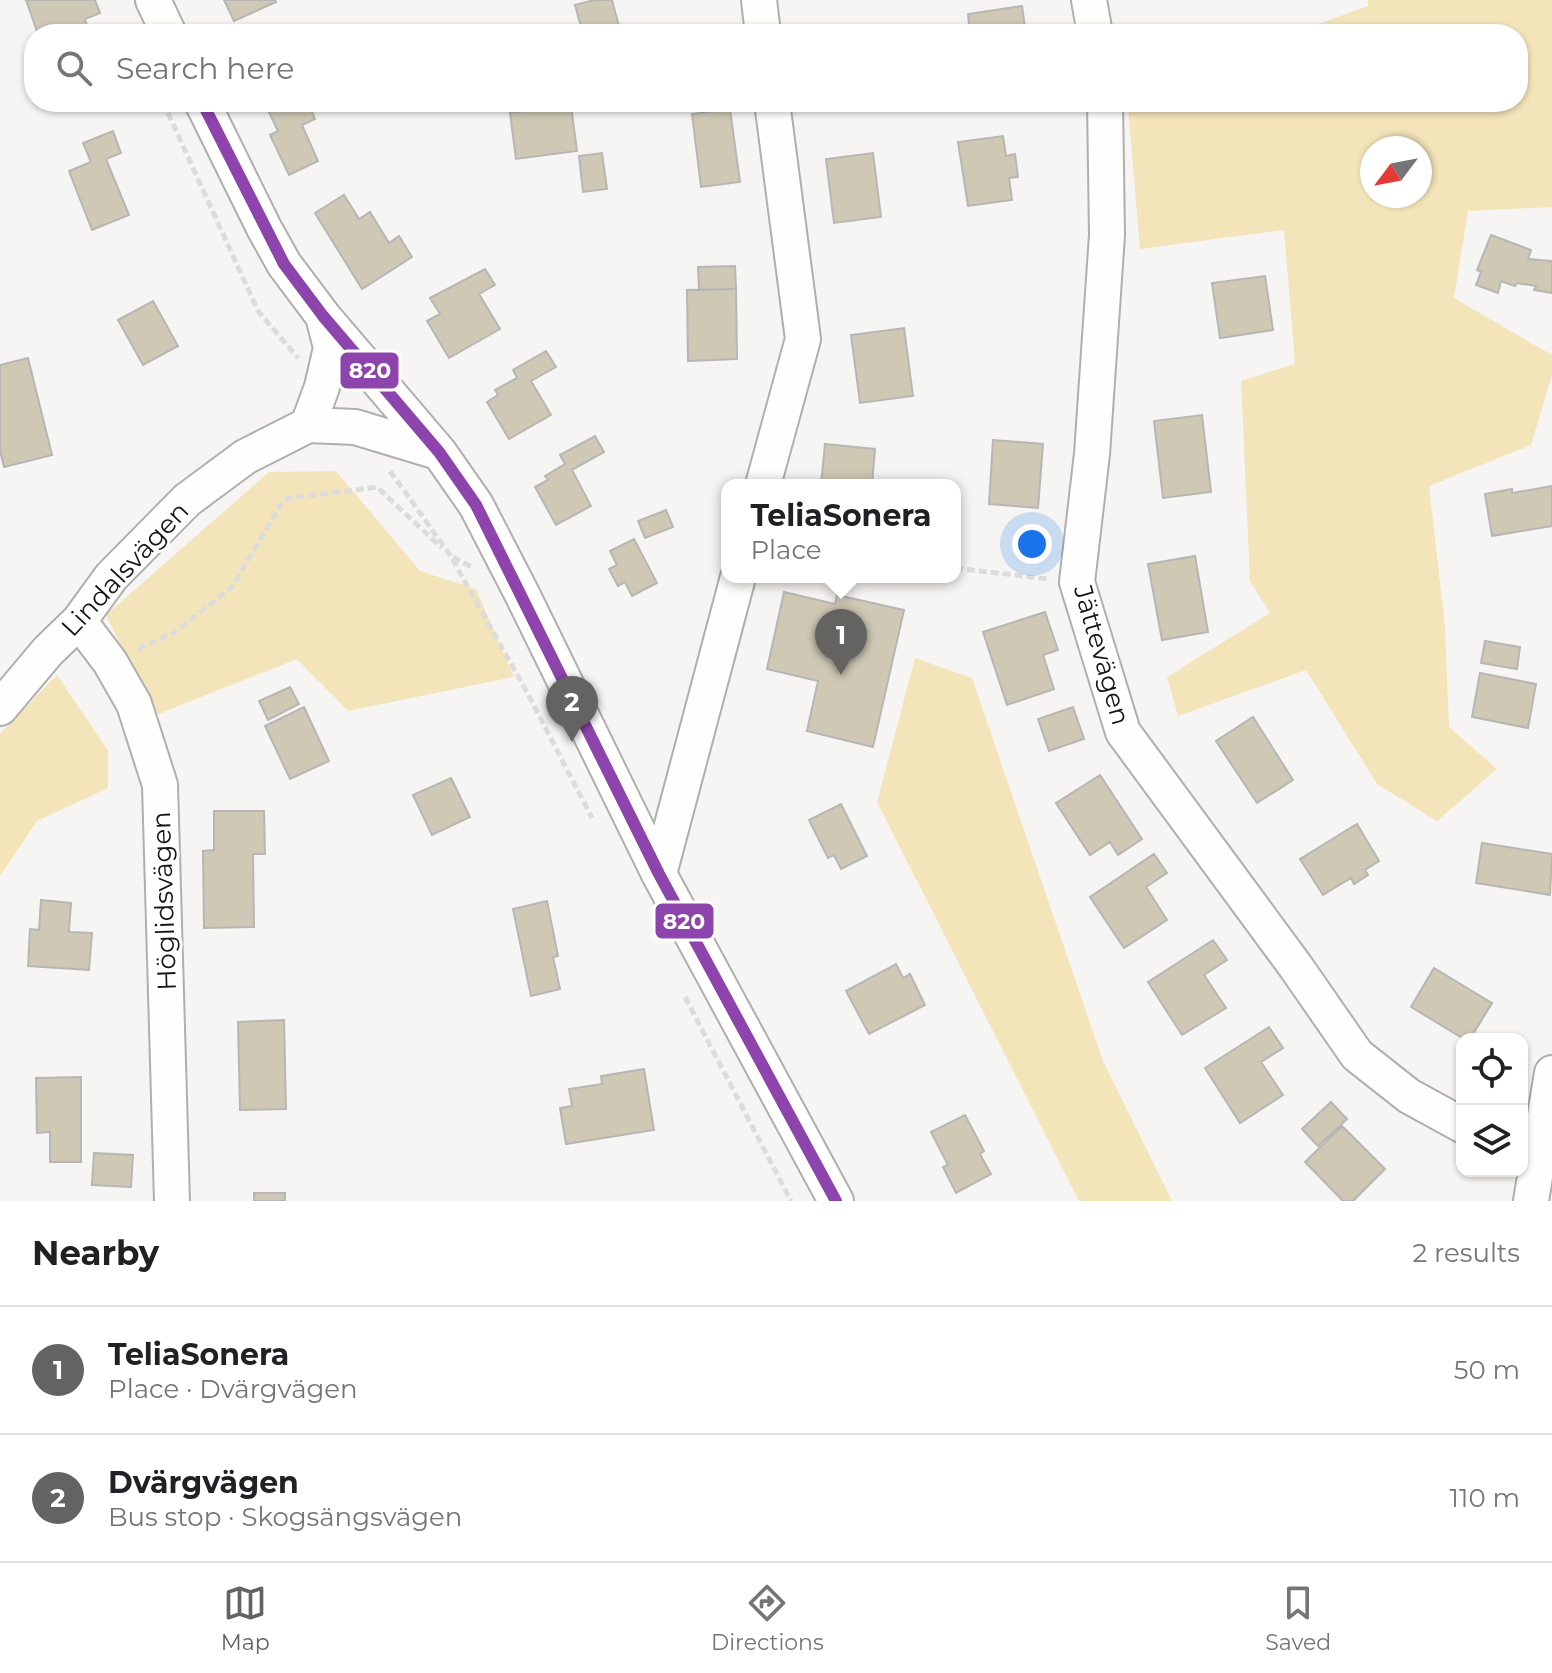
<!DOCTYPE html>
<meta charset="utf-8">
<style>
:root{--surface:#fff;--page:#f2f2f2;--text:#202124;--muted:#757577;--line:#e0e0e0;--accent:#646361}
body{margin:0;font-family:Montserrat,sans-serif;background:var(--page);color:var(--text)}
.controls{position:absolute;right:24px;bottom:24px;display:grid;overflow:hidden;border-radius:16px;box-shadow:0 2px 6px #0004}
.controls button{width:72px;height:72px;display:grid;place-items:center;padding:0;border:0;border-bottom:2px solid var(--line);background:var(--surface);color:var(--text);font:40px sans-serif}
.compass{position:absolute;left:1360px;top:136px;width:72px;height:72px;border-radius:50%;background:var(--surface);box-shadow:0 2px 6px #0004;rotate:238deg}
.you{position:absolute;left:1032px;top:544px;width:28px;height:28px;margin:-20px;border:6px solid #fff;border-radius:50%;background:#1a73e8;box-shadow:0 0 0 12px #1a73e833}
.badge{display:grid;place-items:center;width:52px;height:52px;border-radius:50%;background:var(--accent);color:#fff;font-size:26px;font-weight:700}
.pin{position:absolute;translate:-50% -66px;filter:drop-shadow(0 2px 4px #0008)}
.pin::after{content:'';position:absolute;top:42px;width:28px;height:24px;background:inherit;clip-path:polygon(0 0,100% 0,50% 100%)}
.popup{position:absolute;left:721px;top:479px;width:240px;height:104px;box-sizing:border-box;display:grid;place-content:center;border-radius:16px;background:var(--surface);filter:drop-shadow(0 2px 6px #0005);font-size:26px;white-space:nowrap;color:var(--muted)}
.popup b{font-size:30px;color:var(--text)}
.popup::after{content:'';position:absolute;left:50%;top:100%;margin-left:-16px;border:16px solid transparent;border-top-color:var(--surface)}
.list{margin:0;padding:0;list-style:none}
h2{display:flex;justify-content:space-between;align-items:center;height:104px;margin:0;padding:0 32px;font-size:34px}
h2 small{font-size:26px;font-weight:400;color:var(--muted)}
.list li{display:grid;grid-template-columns:52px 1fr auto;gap:24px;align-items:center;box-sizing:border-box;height:128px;padding:0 32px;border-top:2px solid var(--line)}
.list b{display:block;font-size:30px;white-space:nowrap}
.list p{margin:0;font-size:26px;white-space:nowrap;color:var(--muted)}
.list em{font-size:26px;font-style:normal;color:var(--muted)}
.icon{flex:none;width:44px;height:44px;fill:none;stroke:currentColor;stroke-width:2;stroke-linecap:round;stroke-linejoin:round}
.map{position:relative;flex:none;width:1552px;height:1201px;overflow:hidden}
.search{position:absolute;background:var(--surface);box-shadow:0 2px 6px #0004;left:24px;right:24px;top:24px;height:88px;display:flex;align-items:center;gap:20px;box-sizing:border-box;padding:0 28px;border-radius:32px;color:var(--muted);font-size:30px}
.sheet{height:360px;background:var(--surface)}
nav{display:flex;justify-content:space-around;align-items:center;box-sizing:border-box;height:112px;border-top:2px solid var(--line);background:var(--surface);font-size:22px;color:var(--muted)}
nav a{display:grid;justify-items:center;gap:4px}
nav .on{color:var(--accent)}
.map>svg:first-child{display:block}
.green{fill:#f3e4ba;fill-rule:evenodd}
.building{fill:#cfc8b5;stroke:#b7b6b5;stroke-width:2}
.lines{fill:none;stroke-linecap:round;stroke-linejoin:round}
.minor-casing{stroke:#afafad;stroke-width:38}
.path{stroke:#dcdcdb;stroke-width:5;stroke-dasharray:8 4;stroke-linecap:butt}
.minor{stroke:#fefefd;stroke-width:34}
.bus-1-casing{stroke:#fff;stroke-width:18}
.bus-1{stroke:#8e44ad;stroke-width:12}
.labels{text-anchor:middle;stroke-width:6;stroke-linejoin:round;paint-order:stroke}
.street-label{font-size:26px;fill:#151513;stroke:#fff}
.line-badge{stroke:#fff;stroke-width:3}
.badge-label{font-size:22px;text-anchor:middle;font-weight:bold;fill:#fff}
</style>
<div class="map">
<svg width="1552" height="1201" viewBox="0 0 1552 1201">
<rect width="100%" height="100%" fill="#f6f5f3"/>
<!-- green -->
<path class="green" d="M1368,0H1552V207L1468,211L1454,298L1552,355V375L1531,445L1429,486L1445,627L1449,727L1497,769L1437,821L1377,784L1306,670L1178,716L1167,677L1270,613L1250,581L1241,381L1295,364L1284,230L1140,249L1128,107L1151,102H1518V34H1291L1368,6ZM1420,148V196H1372V148Z
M336,471L420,571L476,589L514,677L348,711L297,659L156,715L106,615L269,472Z
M915,658L972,678L1103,1061L1172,1201H1079L877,802Z
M57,675L108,751V788L37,821L0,876V734Z"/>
<!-- building -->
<path class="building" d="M26,0H95L100,13L85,19L88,29L75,34H38Z
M224,0H275L276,2L234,21Z
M594,0H612L621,34H583L575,5Z
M1022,6L1026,34H970L968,14Z
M264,102H308L315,119L302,125L318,161L289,175L270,135L278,131Z
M571,106L577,151L516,159L510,113Z
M730,109L740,182L701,187L692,114Z
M113,131L121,153L106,159L129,215L92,230L69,171L91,162L83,143Z
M1003,136L1006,156L1015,154L1018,177L1009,178L1012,200L968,206L958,142Z
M602,153L607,189L583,192L579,156Z
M873,153L881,217L834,223L826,159Z
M344,195L359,219L370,212L389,243L399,236L412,257L362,289L315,213Z
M1491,235L1531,250L1528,259L1552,261V293L1534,290L1536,286L1517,283L1515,286L1501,281L1498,293L1476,285L1481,272L1477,270Z
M735,266L736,289L699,290L698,267Z
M485,269L495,285L479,294L500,329L449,358L427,321L440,314L430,298Z
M1265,276L1273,330L1220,338L1212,283Z
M736,289L737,359L688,361L687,290Z
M153,301L178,346L143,365L118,320Z
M904,328L913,396L860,403L851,335Z
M546,351L556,367L531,381L551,415L509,439L487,402L498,395L495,390L517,378L513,370Z
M28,358L52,455L4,467L0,451V365Z
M1202,415L1211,492L1163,498L1154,421Z
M595,436L604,452L572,470L591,506L556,525L535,487L548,480L545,476L565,464L560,455Z
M993,440L1043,444L1038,508L989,504Z
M825,444L875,449L872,485H821Z
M1552,486V526L1492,536L1485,494L1512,489V493Z
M666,510L673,527L645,538L638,521Z
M634,539L657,583L632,596L625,582L618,586L609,569L617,565L610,551Z
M1195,556L1208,632L1162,640L1148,564Z
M784,592L835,604L837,595L904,610L873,747L807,731L818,681L767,669Z
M1045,612L1058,650L1043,655L1054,689L1007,705L983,632Z
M1485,641L1520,647L1517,669L1481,663Z
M1480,673L1536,684L1528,728L1472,717Z
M290,687L299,704L268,720L259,701Z
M304,707L329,761L290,779L265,726Z
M1073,707L1084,739L1049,751L1038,719Z
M1253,717L1293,780L1257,803L1216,741Z
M1100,775L1142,839L1118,855L1110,842L1090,855L1056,803Z
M451,778L470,817L432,835L413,795Z
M841,804L867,856L841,869L834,855L828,858L809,820Z
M214,811H264L265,854H253L254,927L204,928L203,851L214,850Z
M1357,824L1379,861L1365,870L1368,875L1354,884L1351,878L1323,895L1300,859Z
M1482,843L1552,854L1550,895L1476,883Z
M1154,854L1167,873L1146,887L1167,920L1124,948L1090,897Z
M41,900L71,903L69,932L92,933L89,970L28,966L30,929L39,930Z
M547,901L558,956L553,957L560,989L531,996L513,909Z
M1213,940L1227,960L1204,975L1226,1008L1182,1035L1148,982Z
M896,964L903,978L910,974L925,1005L869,1034L846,991Z
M1434,968L1492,1003L1470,1039H1464L1411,1007Z
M284,1020L286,1109L240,1110L238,1022Z
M1269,1027L1283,1048L1261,1062L1283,1095L1240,1123L1205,1068Z
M644,1069L654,1130L566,1144L560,1108L572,1106L569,1089L602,1084L601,1076Z
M81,1077V1162H50V1132L37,1133L36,1078Z
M1331,1102L1347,1119L1318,1146L1302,1129Z
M965,1115L984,1151L980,1154L991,1174L956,1193L943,1167L948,1165L931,1132Z
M1342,1126L1385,1169L1353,1201H1343L1305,1162Z
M94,1153L133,1155L131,1187L92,1185Z
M254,1193H285V1201H254Z"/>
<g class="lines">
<defs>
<path id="minor" d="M153,0L169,34
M759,0L763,34
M1089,0L1095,34
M202,102L264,228L284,264L323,316L439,452L476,505L522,594L659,874L836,1201
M1105,102L1107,235L1092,454L1077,582L1123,732L1296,967L1357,1055L1409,1096L1462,1125
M308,425L322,387L331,348L323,316
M763,485L803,339L772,102
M79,621L110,662L134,704L160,785L172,1201
M0,708L48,651L79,621L111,577L187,500L245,457L308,425L355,427L438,452
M659,874L738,577
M1531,1201L1552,1073"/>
</defs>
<!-- minor casing -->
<use href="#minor" class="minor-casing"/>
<!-- path -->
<path class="path" d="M163,102L258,311L298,358
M390,471L450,555L528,694L592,818
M453,557L472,567
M955,568L1048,579
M138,649L175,632L232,587L284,499L377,487L442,548
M685,997L791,1201"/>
<!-- minor -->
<use href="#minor" class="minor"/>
<defs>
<path id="bus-1" d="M202,102L284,264L323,316L439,452L476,505L659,874L836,1201"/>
</defs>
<!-- bus-1 casing -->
<use href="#bus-1" class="bus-1-casing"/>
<!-- bus-1 -->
<use href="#bus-1" class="bus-1"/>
</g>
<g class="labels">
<!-- street labels -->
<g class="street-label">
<text transform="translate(125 569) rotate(-47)" y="9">Lindalsvägen</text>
<text transform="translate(1102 655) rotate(74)" y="9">Jättevägen</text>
<text transform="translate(164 901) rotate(-92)" y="9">Höglidsvägen</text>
</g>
</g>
<g class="line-badge">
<rect x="339" y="351" width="61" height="39" rx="8" fill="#8e44ad"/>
<rect x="654" y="902" width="61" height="38" rx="8" fill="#8e44ad"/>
</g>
<g class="badge-label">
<text x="370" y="378">820</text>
<text x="684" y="929">820</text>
</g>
</svg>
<div class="controls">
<button><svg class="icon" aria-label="locate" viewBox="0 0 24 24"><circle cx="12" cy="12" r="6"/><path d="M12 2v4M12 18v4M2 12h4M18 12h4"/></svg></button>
<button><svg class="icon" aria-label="layers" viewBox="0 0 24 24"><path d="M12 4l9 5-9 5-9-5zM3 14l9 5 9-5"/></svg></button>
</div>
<svg class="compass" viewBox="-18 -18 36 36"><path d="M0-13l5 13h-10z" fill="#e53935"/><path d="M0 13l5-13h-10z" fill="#757577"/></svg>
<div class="you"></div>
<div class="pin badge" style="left:841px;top:675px">1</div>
<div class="popup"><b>TeliaSonera</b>Place</div>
<div class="pin badge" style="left:572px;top:742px">2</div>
<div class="search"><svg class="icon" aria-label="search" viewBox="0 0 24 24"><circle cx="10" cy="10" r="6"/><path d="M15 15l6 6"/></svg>Search here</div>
</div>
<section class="sheet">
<h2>Nearby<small>2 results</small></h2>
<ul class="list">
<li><span class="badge">1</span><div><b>TeliaSonera</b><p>Place · Dvärgvägen</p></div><em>50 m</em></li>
<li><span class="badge">2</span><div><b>Dvärgvägen</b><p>Bus stop · Skogsängsvägen</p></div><em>110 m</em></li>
</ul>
</section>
<nav>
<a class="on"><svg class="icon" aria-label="map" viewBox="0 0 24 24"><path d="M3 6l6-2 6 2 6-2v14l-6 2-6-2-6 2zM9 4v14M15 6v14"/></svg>Map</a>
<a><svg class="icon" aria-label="directions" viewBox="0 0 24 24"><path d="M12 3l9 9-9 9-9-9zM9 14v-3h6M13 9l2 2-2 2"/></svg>Directions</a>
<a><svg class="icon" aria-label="saved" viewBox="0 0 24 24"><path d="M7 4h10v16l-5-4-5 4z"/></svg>Saved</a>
</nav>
